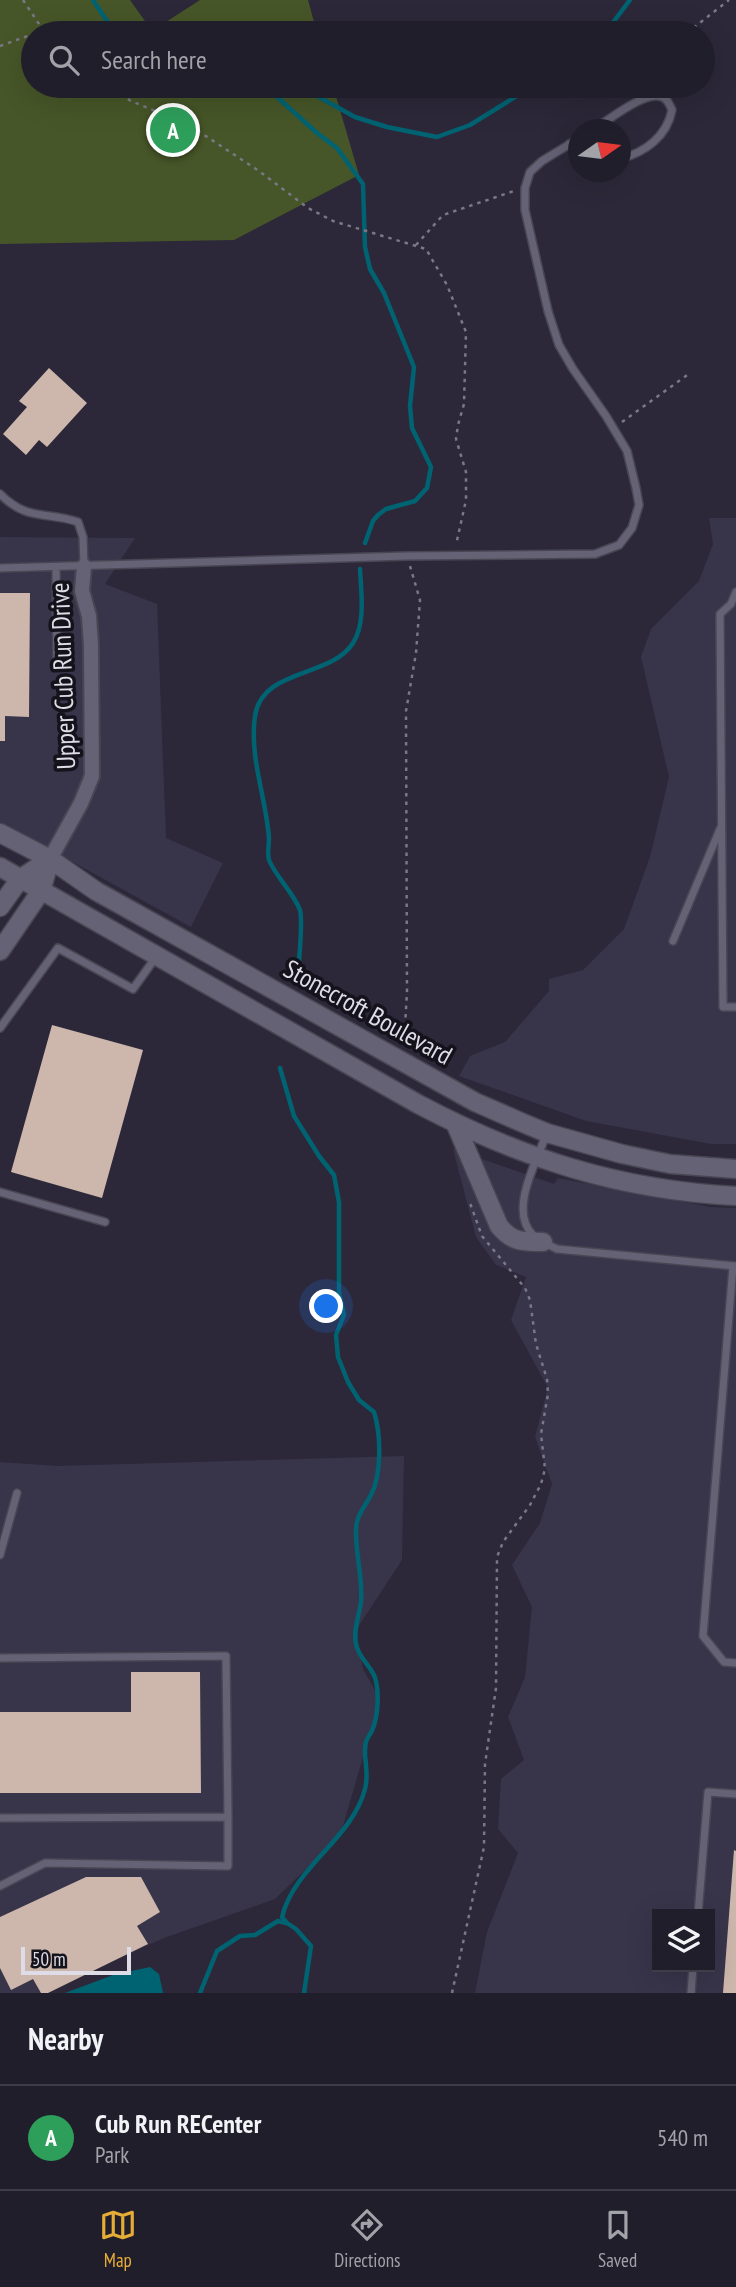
<!DOCTYPE html>
<style>
:root{--surface:#211e2b;--page:#2d2b37;--text:#f1f3f6;--muted:#a2a2a9;--line:#3e3c47;--accent:#e6ad36}
body{margin:0;font-family:"PT Sans Narrow",sans-serif;background:var(--page);color:var(--text)}
.controls{position:absolute;right:21px;bottom:21px;display:grid;overflow:hidden;border-radius:0px;box-shadow:0 7px 28px #0002}
.controls button{width:63px;height:63px;display:grid;place-items:center;padding:0;border:0;border-bottom:2px solid var(--line);background:var(--surface);color:var(--text);font:35px sans-serif}
.compass{position:absolute;left:568px;top:119px;width:63px;height:63px;border-radius:50%;background:var(--surface);box-shadow:0 7px 28px #0002;rotate:76deg}
.scale{position:absolute;left:21px;bottom:18px;width:110px;box-sizing:border-box;padding-left:7px;border:4px solid #dedce7;border-top:0;font-size:19px;line-height:24px;white-space:nowrap;color:#dedce7;-webkit-text-stroke:5px #14121a;paint-order:stroke}
.you{position:absolute;left:327px;top:1307px;width:24px;height:24px;margin:-18px;border:5px solid #fff;border-radius:50%;background:#1a73e8;box-shadow:0 0 0 10px #1a73e833}
.badge{display:grid;place-items:center;width:46px;height:46px;border-radius:50%;background:var(--accent);color:#fff;font-size:23px;font-weight:700}
.pin{position:absolute;translate:-50% -50%;border:4px solid #fff;box-shadow:0 2px 7px #0006}
.list{margin:0;padding:0;list-style:none}
h2{display:flex;justify-content:space-between;align-items:center;height:91px;margin:0;padding:0 28px;font-size:30px}
h2 small{font-size:23px;font-weight:400;color:var(--muted)}
.list li{display:grid;grid-template-columns:46px 1fr auto;gap:21px;align-items:center;box-sizing:border-box;height:105px;padding:0 28px;border-top:2px solid var(--line)}
.list b{display:block;font-size:26px;white-space:nowrap}
.list p{margin:0;font-size:23px;white-space:nowrap;color:var(--muted)}
.list em{font-size:23px;font-style:normal;color:var(--muted)}
.icon{flex:none;width:38px;height:38px;fill:none;stroke:currentColor;stroke-width:2;stroke-linecap:round;stroke-linejoin:round}
.map{position:relative;flex:none;width:736px;height:1993px;overflow:hidden}
.search{position:absolute;background:var(--surface);box-shadow:0 7px 28px #0002;left:21px;right:21px;top:21px;height:77px;display:flex;align-items:center;gap:18px;box-sizing:border-box;padding:0 24px;border-radius:38px;color:var(--muted);font-size:26px}
.sheet{height:196px;background:var(--surface)}
nav{display:flex;justify-content:space-around;align-items:center;box-sizing:border-box;height:98px;border-top:2px solid var(--line);background:var(--surface);font-size:19px;color:var(--muted)}
nav a{display:grid;justify-items:center;gap:4px}
nav .on{color:var(--accent)}
.map>svg:first-child{display:block}
.built{fill:#38344a;fill-rule:evenodd}
.green{fill:#475628}
.water{fill:#006372}
.lines{fill:none;stroke-linecap:round;stroke-linejoin:round}
.stream{stroke:#006372;stroke-width:4.5}
.building{fill:#cdb6ac}
.lane-casing{stroke:#494654;stroke-width:10}
.street-casing{stroke:#494654;stroke-width:18}
.secondary-casing{stroke:#494654;stroke-width:21}
.path{stroke:#7a7786;stroke-width:2.5;stroke-dasharray:3.5 5;stroke-linecap:butt}
.lane{stroke:#656275;stroke-width:7}
.street{stroke:#656275;stroke-width:14}
.secondary{stroke:#656275;stroke-width:18}
.labels{text-anchor:middle;stroke-width:7;stroke-linejoin:round;paint-order:stroke}
.street-label{font-size:26px;fill:#dedce7;stroke:#14121a}
</style>
<div class="map">
<svg width="736" height="1993" viewBox="0 0 736 1993">
<rect width="100%" height="100%" fill="#2c2839"/>
<!-- built -->
<path class="built" d="M709,518H736V1144H711L586,1121L459,1076L470,1056L505,1042L549,991V979L583,970L624,929L650,857L669,777L641,657L651,629L699,581L713,544Z
M0,537L135,538L105,584L157,604L166,838L223,863L191,927L0,822Z
M453,1149L554,1184L558,1178L710,1207L736,1208V1993H475L487,1932L518,1853L498,1829L501,1779L524,1760L508,1717L525,1677L532,1607L512,1565L540,1523L552,1484L535,1437L548,1388L511,1320L526,1277L496,1265L476,1237ZM657,1914H710V1967H657Z
M404,1456L402,1560L356,1630L363,1669L380,1699L340,1836L275,1899L164,1938L42,1993H0V1462L57,1466Z"/>
<!-- green -->
<path class="green" d="M0,0H130L152,31L200,0H308L317,33H33V86H333L359,175L234,240L0,244Z"/>
<!-- water -->
<path class="water" d="M150,1967L159,1974L163,1993H65L113,1975Z"/>
<g class="lines">
<!-- stream -->
<path class="stream" d="M93,0L115,33
M605,33L630,0
M265,86L317,133L337,148L363,184L365,247L370,269L384,293L414,367L410,406L412,428L431,467L427,488L415,501L386,509L378,515L373,521L365,543
M299,86L355,117L387,127L437,137L470,125L533,86
M298,974C299,961 303,920 300,910C293,892 276,877 269,860C267,853 269,845 269,838C266,798 249,756 255,716C262,668 331,678 353,643C366,623 361,591 360,569
M280,1068L294,1116L319,1156L334,1175L339,1202V1293L344,1315L336,1335L338,1357L348,1382L359,1400L374,1412C381,1434 382,1474 371,1495C364,1508 355,1517 356,1533C356,1557 363,1579 361,1602C359,1616 353,1630 356,1644C358,1658 374,1668 376,1681C379,1694 378,1715 373,1728C372,1733 367,1737 366,1742C362,1755 370,1772 365,1789C352,1839 294,1867 282,1917L287,1923L296,1929L311,1946L304,1993
M200,1993L217,1951L240,1936L255,1935L278,1921L286,1923"/>
</g>
<!-- building -->
<path class="building" d="M49,368L87,403L47,447L39,440L26,455L3,434L27,407L19,401Z
M0,593H30L29,717L5,716V741H0Z
M52,1025L143,1050L102,1198L11,1172Z
M131,1672H200L201,1793H0V1712H131Z
M734,1850L736,1851V1993H723Z
M86,1877H141L160,1912L137,1926L148,1944L48,1993H41L33,1979L11,1990L0,1968V1917Z"/>
<g class="lines">
<defs>
<path id="lane" d="M593,130C608,120 640,95 657,96C666,96 669,103 672,110C667,136 646,152 620,159
M569,144L578,150
M0,494C28,522 47,511 78,522L83,537L84,566
M56,567L57,664
M0,568L407,556L595,554L619,545L632,528L639,505L636,488L627,451L606,416L573,369L559,345L548,311L525,210V188L530,172L542,161L578,139
M736,592L731,604L720,614L723,1007H736
M673,941L720,829
M0,1028L58,948L133,989L156,957
M546,1135C537,1161 508,1211 533,1235C540,1241 549,1245 557,1249L735,1266
M0,1192L105,1222
M733,1266L703,1636L724,1662L736,1663
M0,1555L17,1493
M0,1658L226,1656L228,1817L0,1818
M0,1886L45,1863L228,1866V1817
M698,1914L708,1792L736,1794
M691,1993L693,1967"/>
<path id="street" d="M50,859L81,803L92,776L91,645L89,616L82,591L84,566"/>
<path id="secondary" d="M0,833L50,859L96,891L475,1102L523,1123L547,1133L622,1154L670,1164L736,1169
M0,867L418,1104C520,1158 619,1190 736,1196
M0,907L20,879L50,859
M0,951L41,891L50,859
M456,1125L499,1226C512,1242 523,1242 543,1242"/>
</defs>
<!-- lane casing -->
<use href="#lane" class="lane-casing"/>
<!-- street casing -->
<use href="#street" class="street-casing"/>
<!-- secondary casing -->
<use href="#secondary" class="secondary-casing"/>
<!-- path -->
<path class="path" d="M23,0L45,33
M687,33L729,0
M0,46L33,34
M106,86L131,101L189,125L259,171L308,208L333,221L426,249L447,285L466,332L464,404L458,425L456,439L466,472V500L456,545
M416,245L443,215L514,191
M622,422L690,373
M404,1043L407,992L406,711L416,653L420,600L410,566
M452,1993L484,1847L485,1764L496,1688L497,1557L503,1542L530,1505L541,1484L545,1469L541,1434L548,1394L547,1379L536,1344L530,1300L525,1288L482,1236L470,1203"/>
<!-- lane -->
<use href="#lane" class="lane"/>
<!-- street -->
<use href="#street" class="street"/>
<!-- secondary -->
<use href="#secondary" class="secondary"/>
</g>
<g class="labels">
<!-- street labels -->
<g class="street-label">
<text transform="translate(63 676) rotate(-92)" y="9">Upper Cub Run Drive</text>
<text transform="translate(368 1012) rotate(29)" y="9">Stonecroft Boulevard</text>
</g>
</g>
</svg>
<div class="controls">
<button><svg class="icon" aria-label="layers" viewBox="0 0 24 24"><path d="M12 4l9 5-9 5-9-5zM3 14l9 5 9-5"/></svg></button>
</div>
<svg class="compass" viewBox="-18 -18 36 36"><path d="M0-13l5 13h-10z" fill="#e53935"/><path d="M0 13l5-13h-10z" fill="#a2a2a9"/></svg>
<div class="scale">50 m</div>
<div class="you"></div>
<div class="pin badge" style="left:173px;top:130px;background:#2e9e5b">A</div>
<div class="search"><svg class="icon" aria-label="search" viewBox="0 0 24 24"><circle cx="10" cy="10" r="6"/><path d="M15 15l6 6"/></svg>Search here</div>
</div>
<section class="sheet">
<h2>Nearby<small></small></h2>
<ul class="list">
<li><span class="badge" style="background:#2e9e5b">A</span><div><b>Cub Run RECenter</b><p>Park</p></div><em>540 m</em></li>
</ul>
</section>
<nav>
<a class="on"><svg class="icon" aria-label="map" viewBox="0 0 24 24"><path d="M3 6l6-2 6 2 6-2v14l-6 2-6-2-6 2zM9 4v14M15 6v14"/></svg>Map</a>
<a><svg class="icon" aria-label="directions" viewBox="0 0 24 24"><path d="M12 3l9 9-9 9-9-9zM9 14v-3h6M13 9l2 2-2 2"/></svg>Directions</a>
<a><svg class="icon" aria-label="saved" viewBox="0 0 24 24"><path d="M7 4h10v16l-5-4-5 4z"/></svg>Saved</a>
</nav>
